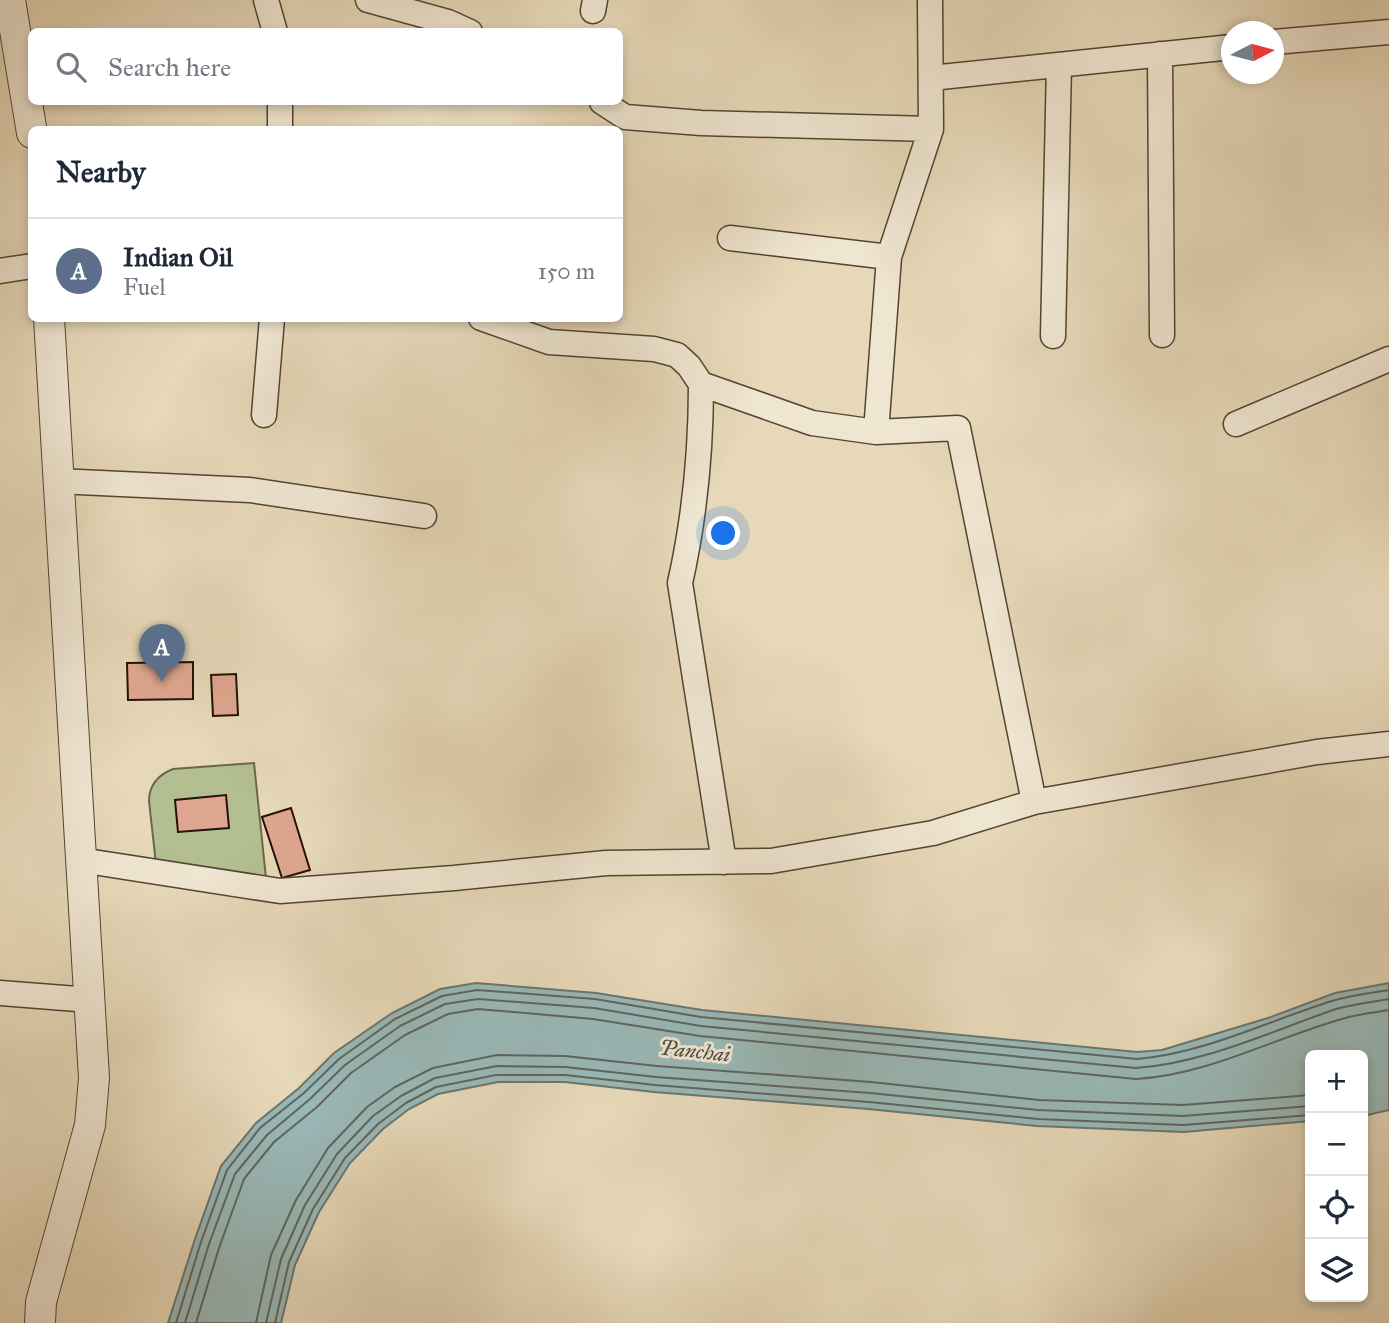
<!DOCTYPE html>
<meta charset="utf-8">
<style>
:root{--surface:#fff;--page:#f6f6f7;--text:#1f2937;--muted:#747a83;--line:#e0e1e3;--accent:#ea580c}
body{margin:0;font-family:"IM FELL Great Primer",serif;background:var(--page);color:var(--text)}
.controls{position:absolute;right:21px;bottom:21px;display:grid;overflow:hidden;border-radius:10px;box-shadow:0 4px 10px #0003}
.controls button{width:63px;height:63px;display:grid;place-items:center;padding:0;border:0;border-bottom:2px solid var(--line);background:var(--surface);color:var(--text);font:35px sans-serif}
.compass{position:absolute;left:1221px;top:21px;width:63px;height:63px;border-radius:50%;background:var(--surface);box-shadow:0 4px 10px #0003;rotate:84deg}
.you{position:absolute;left:724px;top:534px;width:24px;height:24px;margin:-18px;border:5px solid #fff;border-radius:50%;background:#1a73e8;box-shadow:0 0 0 10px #1a73e833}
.badge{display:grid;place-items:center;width:46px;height:46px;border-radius:50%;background:var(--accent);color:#fff;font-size:23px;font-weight:700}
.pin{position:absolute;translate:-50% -58px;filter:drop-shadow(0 2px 4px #0008)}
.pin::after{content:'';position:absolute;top:37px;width:24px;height:21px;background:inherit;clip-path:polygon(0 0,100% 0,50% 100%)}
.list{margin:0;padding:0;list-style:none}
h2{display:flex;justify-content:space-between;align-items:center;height:91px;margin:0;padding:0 28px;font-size:30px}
h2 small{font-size:23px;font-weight:400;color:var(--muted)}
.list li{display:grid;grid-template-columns:46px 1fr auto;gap:21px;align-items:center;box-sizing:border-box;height:105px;padding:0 28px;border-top:2px solid var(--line)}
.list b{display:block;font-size:26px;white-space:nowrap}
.list p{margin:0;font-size:23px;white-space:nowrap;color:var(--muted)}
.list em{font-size:23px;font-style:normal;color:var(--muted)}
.icon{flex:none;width:38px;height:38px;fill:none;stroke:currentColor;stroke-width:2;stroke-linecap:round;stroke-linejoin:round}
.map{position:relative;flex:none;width:1389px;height:1323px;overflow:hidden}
.search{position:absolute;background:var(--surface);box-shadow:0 4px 10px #0003;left:28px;top:28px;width:595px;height:77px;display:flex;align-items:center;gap:18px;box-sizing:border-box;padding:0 24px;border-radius:10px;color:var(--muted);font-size:26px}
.panel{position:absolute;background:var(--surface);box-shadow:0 4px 10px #0003;left:28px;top:126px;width:595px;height:196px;border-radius:10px}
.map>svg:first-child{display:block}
.green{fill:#b3bf90;stroke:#6b684a;stroke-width:2}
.water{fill:#99b8b7;stroke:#6a7670;stroke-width:2}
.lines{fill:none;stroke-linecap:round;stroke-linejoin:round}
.shore{stroke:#5e655e;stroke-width:2}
.building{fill:#dea68f;stroke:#231205;stroke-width:2}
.minor-casing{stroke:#544432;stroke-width:27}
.tertiary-casing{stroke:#544432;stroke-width:32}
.minor{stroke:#efe6d1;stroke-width:24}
.tertiary{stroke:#efe6d1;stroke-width:30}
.labels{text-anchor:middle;stroke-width:6;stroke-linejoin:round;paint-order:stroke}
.water-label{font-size:21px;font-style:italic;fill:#4c4c43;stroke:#efe6d1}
</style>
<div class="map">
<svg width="1389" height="1323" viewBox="0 0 1389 1323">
<rect width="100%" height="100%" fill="#e6d8b8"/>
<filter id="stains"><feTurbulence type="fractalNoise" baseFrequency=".00286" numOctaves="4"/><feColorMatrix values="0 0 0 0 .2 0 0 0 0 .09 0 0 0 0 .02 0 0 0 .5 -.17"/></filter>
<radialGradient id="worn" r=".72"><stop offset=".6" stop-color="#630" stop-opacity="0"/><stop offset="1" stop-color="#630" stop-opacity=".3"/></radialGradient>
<!-- green -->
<path class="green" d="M254,763L266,878L156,864L149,801C149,785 158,775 173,769Z"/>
<!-- water -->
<path class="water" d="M476,983L596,993L702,1010L1137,1052L1162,1050L1205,1037L1268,1018L1335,993L1389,983V1110L1363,1116V1055H1310V1121L1184,1132L1037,1126L868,1109L654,1092L565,1082H498L438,1094L409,1109L383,1129L350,1163L319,1212L295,1265L281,1323H168L195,1239L221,1166L256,1123L299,1088L334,1053L392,1013L440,989Z"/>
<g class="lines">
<!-- shore -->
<path class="shore" d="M176,1323L201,1242L227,1170L260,1128L304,1093L339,1059L395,1019L442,996L477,990L595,999L701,1017L1137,1059C1206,1053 1270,1020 1335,1000C1352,995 1371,993 1389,990
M185,1323L209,1244L235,1174L267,1135L310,1099L345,1065L400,1026L445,1004L478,999L594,1008L701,1026L1136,1068C1205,1063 1272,1031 1336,1009C1353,1004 1372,1002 1389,999
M196,1323L219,1248L244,1179L274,1142L317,1107L351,1073L405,1035L448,1014L478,1009L593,1019L700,1036L1136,1079C1208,1075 1274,1038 1342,1019C1357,1014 1373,1013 1389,1010
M256,1323L271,1255L296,1200L328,1148L367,1107L395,1087L433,1068L497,1055L565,1056L657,1066L871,1082L1039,1100L1183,1105L1310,1095
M266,1323L281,1259L305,1205L337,1154L373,1116L401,1096L435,1078L497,1066L565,1067L656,1077L870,1093L1038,1110L1183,1116L1310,1106
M275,1323L289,1262L313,1209L345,1158L378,1124L406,1103L436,1087L496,1075H565L655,1085L869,1102L1038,1119L1183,1125L1310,1115"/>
</g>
<!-- building -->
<path class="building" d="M193,662V699L128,700L127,663Z
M236,674L238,715L213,716L211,675Z
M226,795L229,828L178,832L175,800Z
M291,808L310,870L282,878L262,817Z"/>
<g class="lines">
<defs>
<path id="minor" d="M266,0L275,32
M368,0L448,22L470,32
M593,11L595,0
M1274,42L1389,32
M1160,54L1162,335
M931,78L1232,47
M602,102L625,117L701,123L931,129
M280,130V102
M730,238L889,257
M0,271L32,266
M481,318L549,342L654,349L677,355L689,366L701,384L812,423L876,432L958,428L1034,802
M1053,336L1059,65
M701,384C701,452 695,516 680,583L724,862
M264,415L272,318
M1236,424L1389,359
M876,432L889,257L931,129L930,0
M57,481L250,490L424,516
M80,860L280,891L454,878L606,863L771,861L933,833L1034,802L1317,752L1389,744
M0,993L90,1000"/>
<path id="tertiary" d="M10,0L32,133
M40,1323L41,1302L90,1125L94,1078L49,318"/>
</defs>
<!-- minor casing -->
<use href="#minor" class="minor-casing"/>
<!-- tertiary casing -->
<use href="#tertiary" class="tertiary-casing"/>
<!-- minor -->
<use href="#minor" class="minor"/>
<!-- tertiary -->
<use href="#tertiary" class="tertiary"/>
</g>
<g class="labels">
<!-- water labels -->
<g class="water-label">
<text transform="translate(695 1051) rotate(6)" y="7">Panchai</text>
</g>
</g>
<rect width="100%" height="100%" filter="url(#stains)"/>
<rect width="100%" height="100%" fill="url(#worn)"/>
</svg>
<div class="controls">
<button>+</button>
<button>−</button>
<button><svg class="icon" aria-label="locate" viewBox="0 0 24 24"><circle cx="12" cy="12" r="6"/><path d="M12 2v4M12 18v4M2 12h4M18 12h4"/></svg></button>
<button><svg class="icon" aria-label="layers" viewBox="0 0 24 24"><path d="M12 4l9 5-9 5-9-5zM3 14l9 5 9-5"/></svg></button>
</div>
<svg class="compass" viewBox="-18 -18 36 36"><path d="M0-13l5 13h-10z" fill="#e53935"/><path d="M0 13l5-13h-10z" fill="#747a83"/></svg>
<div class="you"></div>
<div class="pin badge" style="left:162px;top:682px;background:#5c6f8a">A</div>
<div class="search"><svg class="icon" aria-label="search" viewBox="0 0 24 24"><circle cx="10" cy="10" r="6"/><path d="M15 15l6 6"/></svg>Search here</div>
<section class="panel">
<h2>Nearby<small></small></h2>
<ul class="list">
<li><span class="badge" style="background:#5c6f8a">A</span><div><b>Indian Oil</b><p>Fuel</p></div><em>150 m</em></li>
</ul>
</section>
</div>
